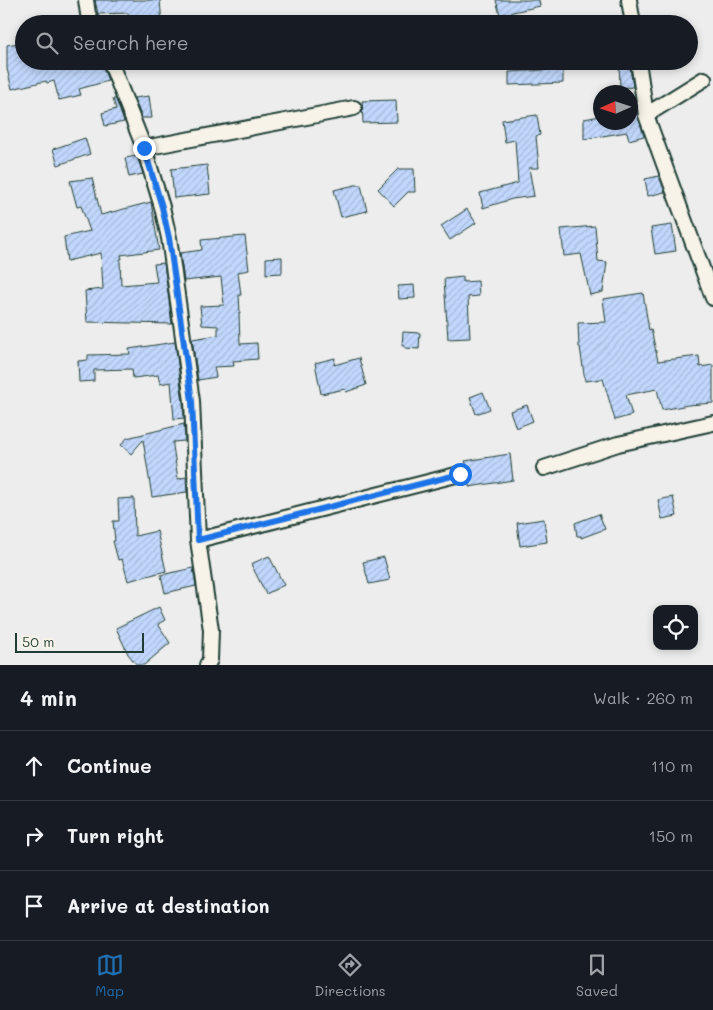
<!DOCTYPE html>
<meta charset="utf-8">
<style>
:root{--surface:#171b24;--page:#20242c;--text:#f1f3f6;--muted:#9ea1a6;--line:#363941;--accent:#1f6fb2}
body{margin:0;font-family:Mali,sans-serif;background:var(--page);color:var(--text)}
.controls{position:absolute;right:15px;bottom:15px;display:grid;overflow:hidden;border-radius:10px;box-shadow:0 2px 8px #0003}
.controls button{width:45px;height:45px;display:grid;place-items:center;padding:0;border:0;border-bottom:1px solid var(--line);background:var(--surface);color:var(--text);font:25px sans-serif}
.compass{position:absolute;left:593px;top:85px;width:45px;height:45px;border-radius:50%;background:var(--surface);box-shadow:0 2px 8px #0003;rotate:267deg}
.scale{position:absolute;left:15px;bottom:12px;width:129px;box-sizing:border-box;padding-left:5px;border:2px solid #1f3d34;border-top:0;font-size:14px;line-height:18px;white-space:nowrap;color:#1f3d34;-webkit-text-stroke:4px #f7f3e8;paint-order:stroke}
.stop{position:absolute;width:15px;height:15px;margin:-11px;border:4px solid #1a73e8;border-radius:50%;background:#fff}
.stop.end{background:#1a73e8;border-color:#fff;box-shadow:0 1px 5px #0008}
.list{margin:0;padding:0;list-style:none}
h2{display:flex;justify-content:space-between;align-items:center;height:65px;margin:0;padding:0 20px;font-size:21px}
h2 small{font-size:16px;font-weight:400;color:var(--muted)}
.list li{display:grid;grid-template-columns:32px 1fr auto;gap:15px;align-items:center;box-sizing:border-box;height:70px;padding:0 20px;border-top:1px solid var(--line)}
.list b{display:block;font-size:19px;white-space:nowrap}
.list em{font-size:16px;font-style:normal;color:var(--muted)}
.icon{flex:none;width:28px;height:28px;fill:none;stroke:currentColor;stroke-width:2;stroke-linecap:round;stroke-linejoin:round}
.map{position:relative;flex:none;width:713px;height:665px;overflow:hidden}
.search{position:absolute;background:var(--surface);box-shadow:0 2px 8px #0003;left:15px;right:15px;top:15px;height:55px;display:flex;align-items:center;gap:12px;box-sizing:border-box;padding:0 18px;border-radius:28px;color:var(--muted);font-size:19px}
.sheet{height:275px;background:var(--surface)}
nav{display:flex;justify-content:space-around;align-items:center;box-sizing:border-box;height:70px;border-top:1px solid var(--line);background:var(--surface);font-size:14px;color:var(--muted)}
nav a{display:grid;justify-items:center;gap:2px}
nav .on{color:var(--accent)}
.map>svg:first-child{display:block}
.building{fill:url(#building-hatch);stroke:#1f3d34}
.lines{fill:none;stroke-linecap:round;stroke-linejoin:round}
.minor-casing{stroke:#1f3d34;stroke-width:18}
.minor{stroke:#f7f3e8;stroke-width:14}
.route{stroke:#1a73e8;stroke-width:6}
</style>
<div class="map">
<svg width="713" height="665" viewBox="0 0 713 665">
<defs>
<pattern id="building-hatch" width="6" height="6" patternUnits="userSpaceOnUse" patternTransform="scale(1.25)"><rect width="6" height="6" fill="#c1d7fc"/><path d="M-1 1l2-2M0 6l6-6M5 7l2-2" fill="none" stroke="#a5b9d9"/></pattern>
</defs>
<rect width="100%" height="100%" fill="#ecedec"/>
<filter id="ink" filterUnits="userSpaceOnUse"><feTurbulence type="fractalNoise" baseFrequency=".02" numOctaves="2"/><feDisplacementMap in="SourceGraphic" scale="10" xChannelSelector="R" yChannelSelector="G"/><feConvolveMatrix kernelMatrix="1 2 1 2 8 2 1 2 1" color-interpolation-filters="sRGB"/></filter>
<g filter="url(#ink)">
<!-- building -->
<path class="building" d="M95,0H160L162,24H129L128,13L98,14Z
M496,0H539L540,6L500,15Z
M24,42V61H101L108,81L79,89L81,95L59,100L54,81L47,83L46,81L12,89L7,69V45Z
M619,61H629L633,87L620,88Z
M563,69V83L509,85V72Z
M149,96L152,118H142L134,98Z
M113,99H116L124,122L105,126L102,113L116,109Z
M396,100L397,122L363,123L362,101Z
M636,109L644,136L629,140L627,132L584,139V119L600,116V122H630V110Z
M537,115L540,135L536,136L539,168H529L534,196L512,199L483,208L480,193L518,183L515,140L505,142L502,120Z
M85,138L90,154L58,165L53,149Z
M137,156L143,174L129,177L125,158Z
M207,165L210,194L174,198L171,169Z
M398,169H414L415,192H408L394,206L378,189Z
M659,176L665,192L648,196L645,179Z
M92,178L101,215L151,202L159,250L121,255L122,259H120L121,285L157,282L154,264L164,263L172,324L87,322L85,291L103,289L101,253L67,261L64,237L90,231L81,206L77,207L70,181Z
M355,185H361L367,211L341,217L334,190Z
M467,209L476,223L450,240L441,226Z
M672,225L676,251L655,254L651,228Z
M595,226L598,261L607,262L603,292L590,295L581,254L564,256L561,229Z
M245,236L249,270L238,272L241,295H239L240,313H239L240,344L257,343L258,359L233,361L234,366L214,367L216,377L198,380L192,339L218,335V326L202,325L200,306L224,305L221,277L184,281L180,253L202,250L201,240Z
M282,257V273L266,274V258Z
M463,277V282L478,281L479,296L468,297L470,338L448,339L444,279Z
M414,285L415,298L399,299L398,286Z
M643,293L649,330L651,329L658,361L699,356L700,367L713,365V403L688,405L662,410L657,389L626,395L632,415L615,420L603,379L585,381L580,347H579L578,323L606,322L603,299Z
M403,332L420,333L419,349L405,348V346H402Z
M175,342L183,402L184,418L174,419L171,382L160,384L158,375L133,378L132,369L94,370V381L79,382L78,361L88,360V355L130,354L129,349Z
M335,358L334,365L359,358L366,385L346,392L345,389L321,394L315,363Z
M483,392L490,409L476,414L470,397Z
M527,405L533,421L516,428L510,411Z
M184,424L185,441L173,442V446L178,479L186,477L187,492L152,497L143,440L131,454L121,445L127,438Z
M510,454L513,480L469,487V472L465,461Z
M673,497L677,516L662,519L658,500Z
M134,498L135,536L157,531L166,571L128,581L122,559L118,560L113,541H115L113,521H119L118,499Z
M599,514L605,529L581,538V536H577L575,523Z
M544,519L547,542L520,546L517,523Z
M269,556L284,585L266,594L251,564Z
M384,557L390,580L369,584L363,562Z
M193,568L196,586L165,593L161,575Z
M159,607L165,620L158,624L170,643L144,665H137L128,654L116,628Z"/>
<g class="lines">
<defs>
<path id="minor" d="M86,0L88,14L93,24
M629,0L633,24
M110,61L144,148L162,207L169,238L192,401L198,540L211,630L210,660L207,665
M638,61L646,115L713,298
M646,115L704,79
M144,148L354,108
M544,468L618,444L713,423
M198,540L460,474"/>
</defs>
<!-- minor casing -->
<use href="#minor" class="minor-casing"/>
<!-- minor -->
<use href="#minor" class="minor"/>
</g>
</g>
<g class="lines" filter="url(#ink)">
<!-- route -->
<path class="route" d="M144,148L162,207L169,238L192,401L198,540L460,474"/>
</g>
</svg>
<div class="controls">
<button><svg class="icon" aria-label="locate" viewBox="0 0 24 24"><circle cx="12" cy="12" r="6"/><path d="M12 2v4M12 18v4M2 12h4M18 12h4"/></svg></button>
</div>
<svg class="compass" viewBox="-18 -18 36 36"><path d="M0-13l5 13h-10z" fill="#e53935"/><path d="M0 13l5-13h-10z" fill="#9ea1a6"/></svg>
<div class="scale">50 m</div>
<div class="stop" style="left:460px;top:474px"></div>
<div class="stop end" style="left:144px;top:148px"></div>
<div class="search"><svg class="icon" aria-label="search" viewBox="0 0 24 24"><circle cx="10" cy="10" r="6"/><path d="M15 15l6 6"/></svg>Search here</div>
</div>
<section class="sheet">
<h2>4 min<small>Walk · 260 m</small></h2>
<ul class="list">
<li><svg class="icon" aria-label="ahead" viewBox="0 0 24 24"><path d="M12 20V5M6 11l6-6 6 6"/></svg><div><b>Continue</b></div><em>110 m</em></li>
<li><svg class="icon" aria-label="right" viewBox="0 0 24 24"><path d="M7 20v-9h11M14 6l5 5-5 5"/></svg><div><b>Turn right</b></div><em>150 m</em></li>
<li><svg class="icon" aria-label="arrive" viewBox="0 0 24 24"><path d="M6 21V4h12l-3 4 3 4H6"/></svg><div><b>Arrive at destination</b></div></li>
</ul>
</section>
<nav>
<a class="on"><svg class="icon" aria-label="map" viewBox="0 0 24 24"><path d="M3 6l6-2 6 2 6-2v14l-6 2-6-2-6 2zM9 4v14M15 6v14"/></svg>Map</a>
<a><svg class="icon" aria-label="directions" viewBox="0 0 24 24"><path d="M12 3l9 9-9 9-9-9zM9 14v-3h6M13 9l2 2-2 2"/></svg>Directions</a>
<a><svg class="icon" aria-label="saved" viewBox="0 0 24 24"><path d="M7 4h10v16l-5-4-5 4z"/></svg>Saved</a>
</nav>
